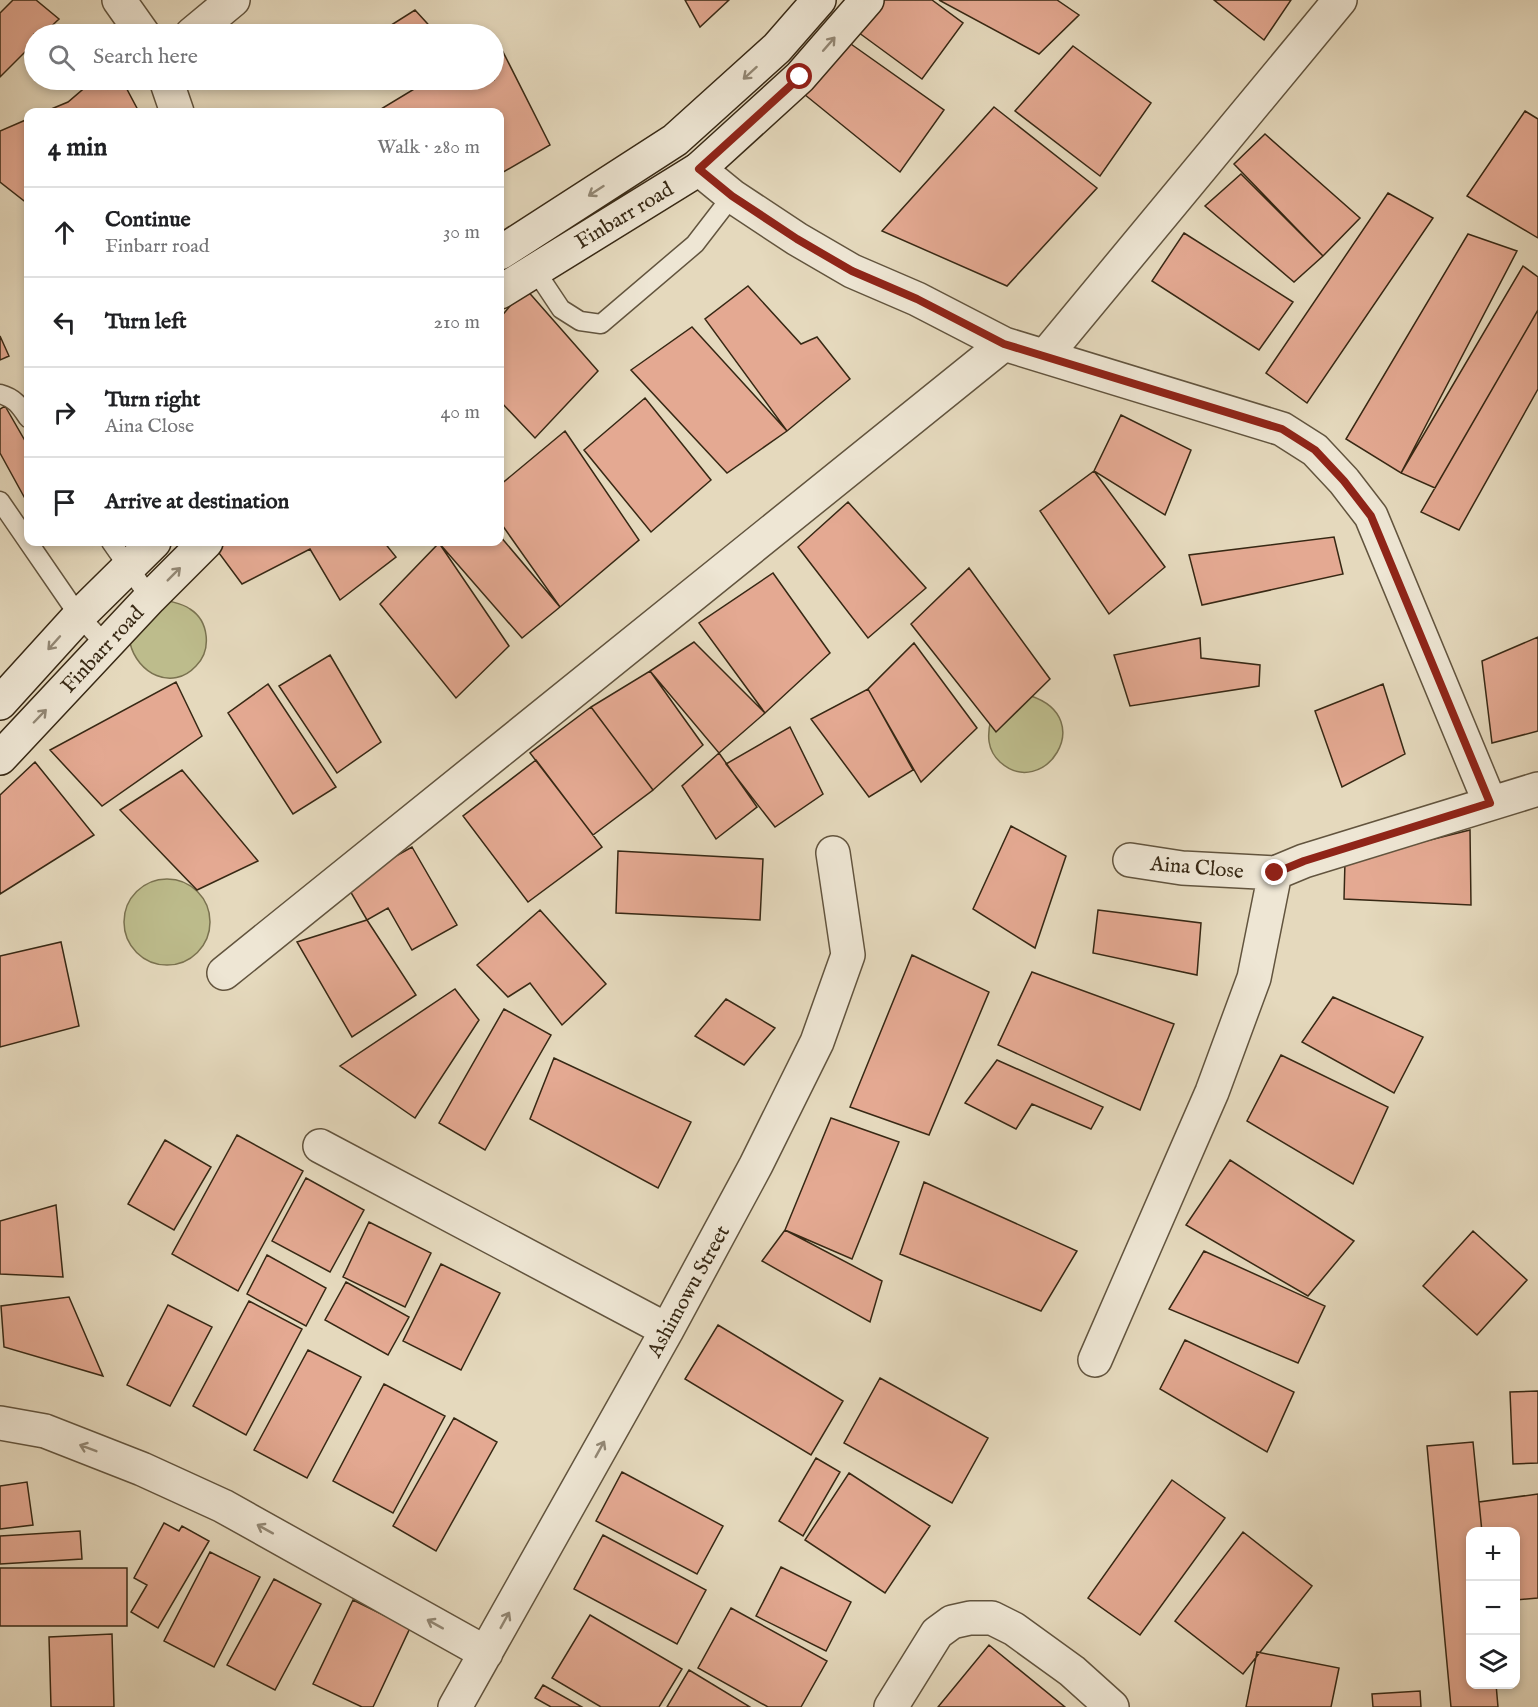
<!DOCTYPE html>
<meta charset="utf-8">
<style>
:root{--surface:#fff;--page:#f2f2f2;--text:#202124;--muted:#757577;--line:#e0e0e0}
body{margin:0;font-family:"IM FELL English",serif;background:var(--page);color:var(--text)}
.controls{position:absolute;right:18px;bottom:18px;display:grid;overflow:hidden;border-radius:12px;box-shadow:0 3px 9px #0003}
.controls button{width:54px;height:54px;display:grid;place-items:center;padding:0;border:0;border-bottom:2px solid var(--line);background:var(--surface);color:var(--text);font:30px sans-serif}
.stop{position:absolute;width:18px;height:18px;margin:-14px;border:4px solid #8f2418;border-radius:50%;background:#fff}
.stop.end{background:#8f2418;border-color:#fff;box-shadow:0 2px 6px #0008}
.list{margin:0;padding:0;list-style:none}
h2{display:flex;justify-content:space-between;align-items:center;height:78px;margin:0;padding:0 24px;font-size:26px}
h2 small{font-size:20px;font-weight:400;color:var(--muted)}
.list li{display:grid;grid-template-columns:39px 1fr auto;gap:18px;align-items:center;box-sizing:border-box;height:90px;padding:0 24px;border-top:2px solid var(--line)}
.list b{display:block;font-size:22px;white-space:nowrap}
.list p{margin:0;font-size:20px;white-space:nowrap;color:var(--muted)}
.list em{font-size:20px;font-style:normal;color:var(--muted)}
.icon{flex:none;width:33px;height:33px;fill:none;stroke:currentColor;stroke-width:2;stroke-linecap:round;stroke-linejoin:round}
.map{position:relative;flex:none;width:1538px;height:1707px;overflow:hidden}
.search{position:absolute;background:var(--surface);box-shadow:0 3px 9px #0003;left:24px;top:24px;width:480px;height:66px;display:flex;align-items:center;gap:15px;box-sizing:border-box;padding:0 21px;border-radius:33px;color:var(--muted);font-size:22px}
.panel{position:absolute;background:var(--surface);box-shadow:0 3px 9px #0003;left:24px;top:108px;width:480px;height:438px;border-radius:12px}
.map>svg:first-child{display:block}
.green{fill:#bdbc8c;stroke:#7a7250;stroke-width:1.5}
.building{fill:#e4a992;stroke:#372814;stroke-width:1.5}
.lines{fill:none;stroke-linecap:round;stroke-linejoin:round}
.lane-casing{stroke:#62543e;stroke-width:21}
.street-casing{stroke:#62543e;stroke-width:36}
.secondary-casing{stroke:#372814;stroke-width:36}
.lane{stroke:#eee6d4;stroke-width:18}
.street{stroke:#eee6d4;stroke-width:33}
.secondary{stroke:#eee6d4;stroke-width:33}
.oneway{stroke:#928774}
.route{stroke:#8f2418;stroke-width:8}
.labels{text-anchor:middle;stroke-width:6;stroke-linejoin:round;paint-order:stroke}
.street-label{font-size:21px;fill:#372814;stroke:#eee6d4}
</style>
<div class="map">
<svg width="1538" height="1707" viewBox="0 0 1538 1707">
<rect width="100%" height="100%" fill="#e5d9bd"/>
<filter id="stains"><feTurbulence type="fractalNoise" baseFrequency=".00333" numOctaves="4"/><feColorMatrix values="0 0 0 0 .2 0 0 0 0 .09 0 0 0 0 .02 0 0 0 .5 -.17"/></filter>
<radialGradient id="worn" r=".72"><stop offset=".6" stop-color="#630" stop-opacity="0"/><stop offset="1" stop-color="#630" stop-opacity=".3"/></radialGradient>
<!-- green -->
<path class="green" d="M169,601C176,603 183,604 190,609C209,621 212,650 196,666C172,692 137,673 130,643Z
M1031,696C1099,719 1043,801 1000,762C987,750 987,735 991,719Z
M124 922a43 43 0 1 1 86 0a43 43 0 1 1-86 0Z"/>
<!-- building -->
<path class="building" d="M13,0H36L59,19L43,34H34V43L0,77V13Z
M685,0H729L700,27Z
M875,0H932L963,23L922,79L851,27Z
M939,0H1057L1079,15L1039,54Z
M1214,0H1291L1264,40Z
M415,10L437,34H377Z
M841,37L944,110L900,172L799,90Z
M496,38L550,145L500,174V112H376L429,80H494V40Z
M1073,46L1151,103L1100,176L1015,111Z
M107,80H122L139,112H44L68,102L88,85Z
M994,107L1097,188L1007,286L882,231Z
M1525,111L1538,119V238L1467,196Z
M28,119V204L0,182V131Z
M1265,134L1360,218L1323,256L1234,164Z
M1241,174L1323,256L1294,282L1205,206Z
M1388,193L1433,218L1307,403L1266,373Z
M1184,233L1293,302L1259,350L1152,281Z
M1468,234L1517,251L1401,473L1346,439Z
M1523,266L1538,277V310L1435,488L1401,473Z
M748,286L801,344L817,337L850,379L787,431L705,319Z
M525,288L598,371L535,438L500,401V318Z
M1538,310V389L1459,530L1421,512Z
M692,327L787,431L727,473L631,370Z
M0,336L9,356L0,360Z
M645,398L711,480L651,532L584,450Z
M5,406L28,446V504L0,453V409Z
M1121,415L1191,450L1165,515L1094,471Z
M565,431L639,540L560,607L500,522V485Z
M1094,471L1165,567L1109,614L1040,511Z
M848,502L926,588L868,638L798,547Z
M500,536L560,607L522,638L439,543L440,542H500Z
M1334,537L1343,574L1202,605L1189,555Z
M225,542H384L396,557L340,600L310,549L242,584L216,549Z
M439,543L509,646L456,698L380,604Z
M969,568L1050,679L996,732L911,624Z
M773,573L830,653L765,713L699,623Z
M1538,637V731L1492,743L1482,661Z
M1200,638L1201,658L1260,665L1259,686L1130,706L1114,655Z
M694,642L765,713L719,753L650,671Z
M914,643L977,728L921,782L868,689Z
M330,655L381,742L337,773L279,686Z
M650,671L703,745L653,790L591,707Z
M176,682L202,736L102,806L50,750Z
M268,684L336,787L293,814L228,713Z
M1383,684L1405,754L1342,787L1315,711Z
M868,689L913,770L869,797L811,719Z
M591,707L653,790L593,835L530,753Z
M790,727L823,794L775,827L726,764Z
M719,753L757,807L716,839L682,786Z
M536,760L602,847L528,902L463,816Z
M35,762L94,835L0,894V795Z
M182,770L258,861L197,890L120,810Z
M1011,826L1066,856L1035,948L973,909Z
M1470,830L1471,905L1344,899L1345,861Z
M412,847L457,925L412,950L388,908L367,920L346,884Z
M618,851L763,859L760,920L616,913Z
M540,910L606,984L562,1025L530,983L508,997L477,965Z
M1098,910L1201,923L1197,975L1093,953Z
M367,920L416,995L352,1037L297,942Z
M61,942L79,1026L0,1047V956Z
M912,955L989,992L929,1135L850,1107Z
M1032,972L1174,1024L1140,1110L998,1045Z
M455,989L479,1020L415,1118L340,1066Z
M1333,997L1423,1037L1394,1093L1302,1042Z
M726,999L775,1028L744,1065L695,1036Z
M504,1009L551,1035L485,1150L439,1123Z
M1281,1055L1388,1107L1353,1184L1247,1121Z
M554,1058L691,1122L658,1188L530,1119Z
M997,1060L1103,1107L1091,1129L1032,1104L1016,1129L965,1103Z
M831,1118L899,1142L852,1259L785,1230Z
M237,1135L303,1171L238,1291L172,1254Z
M165,1140L211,1167L174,1230L128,1204Z
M1230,1160L1354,1241L1308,1296L1186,1225Z
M306,1178L364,1210L330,1272L272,1241Z
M924,1182L1077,1251L1041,1311L900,1254Z
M56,1205L63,1277L0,1274V1221Z
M369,1222L431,1253L405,1307L343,1277Z
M785,1230L882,1281L870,1322L762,1261Z
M1473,1231L1527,1280L1477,1335L1423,1286Z
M1204,1251L1325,1306L1298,1363L1169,1309Z
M267,1255L326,1288L306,1326L247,1294Z
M441,1264L500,1293L461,1370L403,1341Z
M346,1282L409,1317L388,1355L325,1320Z
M69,1297L103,1376L4,1347L1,1306Z
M249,1301L302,1329L246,1435L193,1406Z
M168,1305L212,1327L170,1406L127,1385Z
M718,1325L843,1401L811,1455L685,1379Z
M1185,1340L1294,1392L1267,1452L1160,1389Z
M308,1350L361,1377L307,1478L254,1450Z
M880,1378L988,1438L952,1503L844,1443Z
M384,1384L445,1416L393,1513L333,1481Z
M1538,1391V1463L1513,1464L1510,1392Z
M454,1418L497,1442L436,1551L393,1526Z
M1473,1442L1482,1532H1470V1684H1496L1498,1707H1451L1427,1446Z
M816,1458L840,1472L803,1536L779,1521Z
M622,1472L723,1526L697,1574L596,1521Z
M849,1473L930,1526L885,1593L805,1540Z
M1172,1480L1225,1518L1140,1635L1088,1598Z
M27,1482L33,1525L0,1529V1486Z
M1538,1494V1598L1516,1600V1532H1482L1479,1502Z
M164,1523L179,1531L182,1526L209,1541L158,1628L131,1612L147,1585L134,1578Z
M80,1531L82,1559L0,1564V1536Z
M1243,1532L1312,1586L1243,1674L1175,1621Z
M603,1535L706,1590L677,1644L574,1589Z
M210,1552L260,1577L214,1667L164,1641Z
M781,1567L851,1602L826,1651L756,1616Z
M0,1568H127V1626H0Z
M274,1579L321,1604L275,1690L227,1665Z
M353,1600L410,1628L373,1707H362L313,1684Z
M731,1608L827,1661L801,1707H768L698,1668Z
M590,1615L682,1669L659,1707H601L552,1678Z
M112,1634L114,1707H51L49,1637Z
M989,1645L1065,1707H938Z
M1257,1652L1339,1668L1331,1707H1246Z
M689,1670L750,1707H667Z
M543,1685L582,1707H551L535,1698Z
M1420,1691L1421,1707H1373L1372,1694Z"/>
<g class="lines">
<defs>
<path id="lane" d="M535,270L561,309L580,321L601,324L695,244L732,196
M0,394C15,398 20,406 28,418
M0,501L79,616L107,646
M111,542L150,598"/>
<path id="street" d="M119,0L143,34
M192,34L233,0
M166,80L177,112
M699,169L732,196L797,239L852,271L917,299L1004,344L1282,429L1315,450L1344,481L1371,516L1490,803
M1046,355L1340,0
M1130,860L1182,868L1275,873L1304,861L1538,789
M224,973L1004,344
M320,1146L667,1330
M1095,1360L1212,1092L1254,978L1275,873
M0,1423L45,1431L142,1469L223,1506L486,1653
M455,1707L667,1330L756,1165L817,1042L848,955L833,853
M891,1707L937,1633L952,1622L970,1618H992L1014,1629L1072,1671L1112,1707"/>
<path id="secondary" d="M500,253L675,140L777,48L819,0
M500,292L699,169L800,77L867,0
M0,703L79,616L154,542
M0,758L150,598L206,542"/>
</defs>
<!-- lane casing -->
<use href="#lane" class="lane-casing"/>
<!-- street casing -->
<use href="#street" class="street-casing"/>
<!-- secondary casing -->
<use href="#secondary" class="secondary-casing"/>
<!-- lane -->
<use href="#lane" class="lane"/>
<!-- street -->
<use href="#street" class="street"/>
<!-- secondary -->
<use href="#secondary" class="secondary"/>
</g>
<!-- one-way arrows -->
<defs><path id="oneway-shaft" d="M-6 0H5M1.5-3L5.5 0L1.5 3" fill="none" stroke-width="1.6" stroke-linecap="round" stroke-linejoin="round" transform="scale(1.5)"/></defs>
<g class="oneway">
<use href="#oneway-shaft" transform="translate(829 44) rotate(-49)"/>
<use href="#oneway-shaft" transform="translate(750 73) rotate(138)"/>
<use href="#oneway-shaft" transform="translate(596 191) rotate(147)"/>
<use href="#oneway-shaft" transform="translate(174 574) rotate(-45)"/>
<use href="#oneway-shaft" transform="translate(54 643) rotate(132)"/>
<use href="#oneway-shaft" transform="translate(40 716) rotate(-46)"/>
<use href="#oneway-shaft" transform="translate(88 1448) rotate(-159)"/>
<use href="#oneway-shaft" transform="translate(600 1449) rotate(-61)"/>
<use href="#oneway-shaft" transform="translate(265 1529) rotate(-151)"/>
<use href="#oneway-shaft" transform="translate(505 1620) rotate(-61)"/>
<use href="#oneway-shaft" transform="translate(435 1624) rotate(-151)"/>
</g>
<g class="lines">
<!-- route -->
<path class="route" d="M800,77L699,169L732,196L797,239L852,271L917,299L1004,344L1282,429L1315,450L1344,481L1371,516L1490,803L1304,861L1275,873"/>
</g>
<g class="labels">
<!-- street labels -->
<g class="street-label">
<text transform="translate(624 215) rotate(-31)" y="7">Finbarr road</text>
<text transform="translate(102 649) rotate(-47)" y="7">Finbarr road</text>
<text transform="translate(1197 867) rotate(5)" y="7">Aina Close</text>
<text transform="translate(688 1291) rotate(-61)" y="7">Ashimowu Street</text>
</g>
</g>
<rect width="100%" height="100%" filter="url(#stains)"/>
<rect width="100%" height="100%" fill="url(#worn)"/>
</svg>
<div class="controls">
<button>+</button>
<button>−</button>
<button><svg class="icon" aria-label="layers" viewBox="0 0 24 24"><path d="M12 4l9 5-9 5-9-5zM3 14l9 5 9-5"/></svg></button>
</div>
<div class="stop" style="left:800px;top:77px"></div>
<div class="stop end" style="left:1275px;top:873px"></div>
<div class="search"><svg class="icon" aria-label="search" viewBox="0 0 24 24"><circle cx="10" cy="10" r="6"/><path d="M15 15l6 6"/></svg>Search here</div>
<section class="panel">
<h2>4 min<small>Walk · 280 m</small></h2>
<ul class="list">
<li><svg class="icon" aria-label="ahead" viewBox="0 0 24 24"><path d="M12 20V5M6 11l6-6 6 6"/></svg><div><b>Continue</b><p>Finbarr road</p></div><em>30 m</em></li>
<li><svg class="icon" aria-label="left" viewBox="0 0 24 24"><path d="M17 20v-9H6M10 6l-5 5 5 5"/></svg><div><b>Turn left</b></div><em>210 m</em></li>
<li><svg class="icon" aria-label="right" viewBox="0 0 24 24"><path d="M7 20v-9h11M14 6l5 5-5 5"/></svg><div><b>Turn right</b><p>Aina Close</p></div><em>40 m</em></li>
<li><svg class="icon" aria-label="arrive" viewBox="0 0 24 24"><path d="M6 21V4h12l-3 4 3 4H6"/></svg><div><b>Arrive at destination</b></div></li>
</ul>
</section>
</div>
